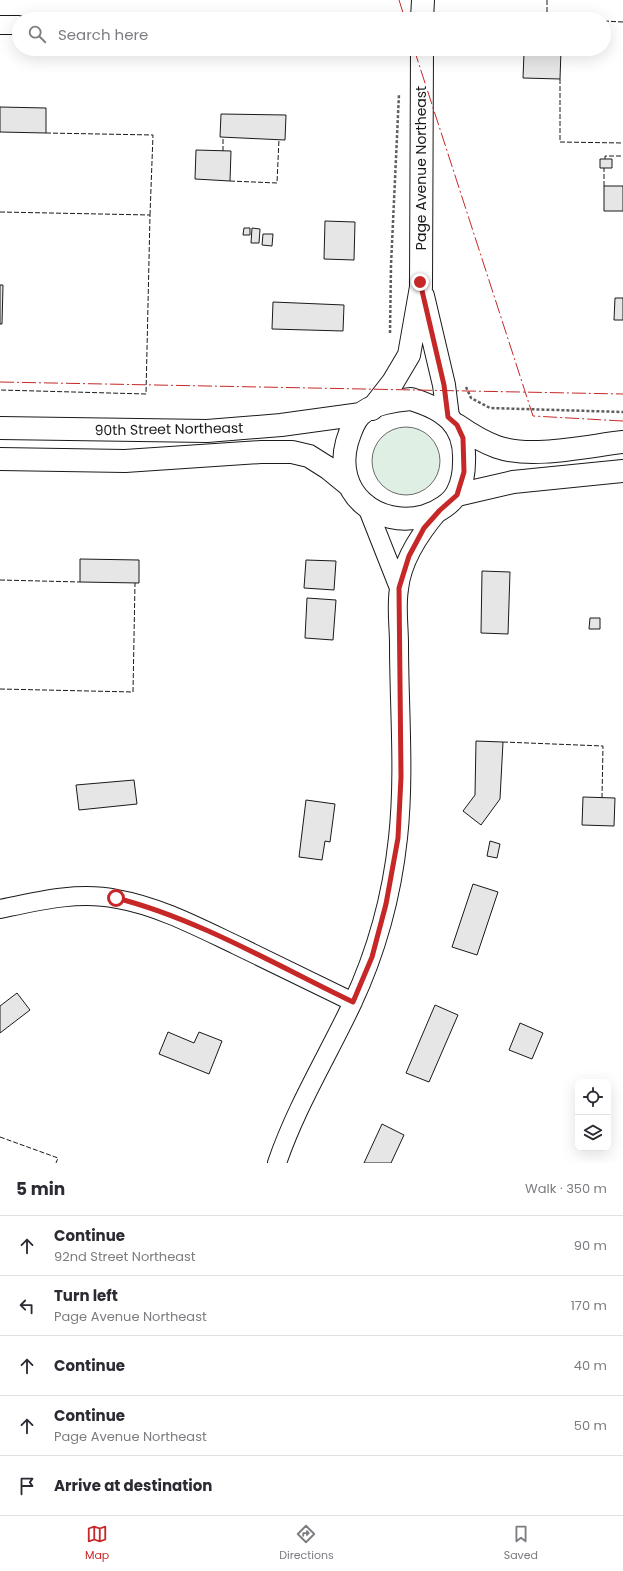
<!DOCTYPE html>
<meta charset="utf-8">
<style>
:root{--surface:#fff;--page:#f7f7f7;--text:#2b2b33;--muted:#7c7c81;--line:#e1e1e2;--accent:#c62828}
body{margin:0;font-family:Poppins,sans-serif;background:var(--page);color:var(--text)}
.controls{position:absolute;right:12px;bottom:12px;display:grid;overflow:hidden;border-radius:8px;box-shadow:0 4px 16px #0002}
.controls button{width:36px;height:36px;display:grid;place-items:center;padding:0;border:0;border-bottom:1px solid var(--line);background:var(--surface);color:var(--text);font:20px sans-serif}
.stop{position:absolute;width:12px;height:12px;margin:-9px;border:3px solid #c62828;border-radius:50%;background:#fff}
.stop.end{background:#c62828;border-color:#fff;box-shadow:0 1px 4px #0008}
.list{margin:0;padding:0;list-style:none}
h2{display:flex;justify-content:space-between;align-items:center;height:52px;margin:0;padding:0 16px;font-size:17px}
h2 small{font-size:13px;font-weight:400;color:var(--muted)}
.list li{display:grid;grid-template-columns:26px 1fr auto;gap:12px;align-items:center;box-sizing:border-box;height:60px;padding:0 16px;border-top:1px solid var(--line)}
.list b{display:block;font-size:15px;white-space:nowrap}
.list p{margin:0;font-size:13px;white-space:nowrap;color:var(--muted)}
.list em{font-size:13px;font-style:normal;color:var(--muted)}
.icon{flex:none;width:22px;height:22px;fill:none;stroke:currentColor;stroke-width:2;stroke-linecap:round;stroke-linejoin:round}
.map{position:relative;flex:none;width:623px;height:1163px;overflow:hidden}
.search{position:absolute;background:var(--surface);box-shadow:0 4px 16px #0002;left:12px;right:12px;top:12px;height:44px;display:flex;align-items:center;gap:10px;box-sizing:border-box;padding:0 14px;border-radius:22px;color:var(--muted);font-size:15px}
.sheet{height:352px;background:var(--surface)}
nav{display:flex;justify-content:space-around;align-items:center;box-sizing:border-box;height:56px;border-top:1px solid var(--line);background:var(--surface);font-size:11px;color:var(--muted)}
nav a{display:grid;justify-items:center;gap:2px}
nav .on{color:var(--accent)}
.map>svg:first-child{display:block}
.green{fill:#e0efe3;stroke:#6a6a6a}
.building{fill:#e6e6e6;stroke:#1a1a1a}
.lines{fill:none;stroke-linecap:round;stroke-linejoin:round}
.minor-casing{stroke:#1a1a1a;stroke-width:20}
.tertiary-casing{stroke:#1a1a1a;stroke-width:24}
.secondary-casing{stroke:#1a1a1a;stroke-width:24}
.path{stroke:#5f5f5f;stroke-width:2.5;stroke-dasharray:3 2;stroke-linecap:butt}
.minor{stroke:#fff;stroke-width:18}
.tertiary{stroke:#fff;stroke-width:22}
.secondary{stroke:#fff;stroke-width:22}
.fence{stroke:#1a1a1a;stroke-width:1;stroke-dasharray:5 2;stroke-linecap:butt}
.power{stroke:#c62828;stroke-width:1;stroke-dasharray:14 3 2 3;stroke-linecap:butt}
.route{stroke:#c62828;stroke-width:5}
.labels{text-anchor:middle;stroke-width:3;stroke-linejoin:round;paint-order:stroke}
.street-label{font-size:14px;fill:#1a1a1a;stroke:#fff}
</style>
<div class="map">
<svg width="623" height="1163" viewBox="0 0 623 1163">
<rect width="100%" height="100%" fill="#fff"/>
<!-- green -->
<path class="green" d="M372 461a34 34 0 1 1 68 0a34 34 0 1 1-68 0Z"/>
<!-- building -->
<path class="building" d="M511,49L561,50L560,79L523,78L524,53L511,52Z
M0,107L46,108V133L0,132Z
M221,114L286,115L285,140L220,137Z
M196,150L231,151L230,181L195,179Z
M600,159H612V168H600Z
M604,186H623V211H604Z
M325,221L355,222L354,260L324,259Z
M244,228H250V235H243Z
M252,228L260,229L259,243H251Z
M263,234H273L272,246L262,245Z
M0,285H3L2,324H0Z
M615,298H623V320H614Z
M273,302L344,305L343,331L272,329Z
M80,559L139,560V583L80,582Z
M306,560L336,561L334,590L304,588Z
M482,571L510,572L508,634L481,633Z
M307,598L336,600L333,640L305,638Z
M590,618H600V629H589Z
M476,741L503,742L500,799L481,825L463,811L475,795Z
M134,780L137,804L79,810L76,785Z
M583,797L615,798L614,826L582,825Z
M306,800L335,804L330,842L325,841L322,860L299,857Z
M490,841L500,844L497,858L487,856Z
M473,884L498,892L477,955L452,947Z
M17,993L30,1010L0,1033V1006Z
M435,1005L458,1015L429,1082L406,1073Z
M520,1023L543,1033L532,1059L509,1050Z
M168,1032L194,1043L199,1032L222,1041L209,1074L159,1054Z
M382,1124L404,1135L391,1163H364Z"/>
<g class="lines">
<defs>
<path id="minor" d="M0,25H19
M367,507L399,588
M0,909C38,901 78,891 117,899C158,906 198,927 236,945C275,964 314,983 353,1002
M277,1163C296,1107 327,1057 352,1004C376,953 392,894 398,838C405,774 399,708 399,644C399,626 396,607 399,589C402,559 421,532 440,510"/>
<path id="tertiary" d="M422,19L423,0
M423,296L444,385L448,417
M372,409L393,382L409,355L421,287L422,49"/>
<path id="secondary" d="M411,399C444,409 466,424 464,462C464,472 463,481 458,491C453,503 438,512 425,516C377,529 333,493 347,442C350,433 353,422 360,415C371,404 396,400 411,399Z
M457,425C470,434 483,442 497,447C531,459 587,446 623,442
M0,428L207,431L281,425L361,414
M0,459L125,461L261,452H292L309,456L328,468L350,486
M457,495L513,482L623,471"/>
</defs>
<!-- minor casing -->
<use href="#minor" class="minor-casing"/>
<!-- tertiary casing -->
<use href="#tertiary" class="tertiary-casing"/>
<!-- secondary casing -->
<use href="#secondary" class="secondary-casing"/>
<!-- path -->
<path class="path" d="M390,333L391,265L399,94
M466,387L471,398L490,408L623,412"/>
<!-- minor -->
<use href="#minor" class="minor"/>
<!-- tertiary -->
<use href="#tertiary" class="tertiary"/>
<!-- secondary -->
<use href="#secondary" class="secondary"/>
<!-- fence -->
<path class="fence" d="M547,19V0
M604,21L623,22
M560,79V142L623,143
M46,133L153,135L150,215
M223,151V137
M605,159V156H623
M230,181L277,183L279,139
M604,186V168
M0,212L150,215L146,394L0,390
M0,580L80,582
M0,689L133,692L135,583
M503,742L603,746L602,798
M0,1137L58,1158L56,1163"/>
<!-- power -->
<path class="power" d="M399,0L405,19
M414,49L533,416L623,421
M0,382L623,394"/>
</g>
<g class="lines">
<!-- route -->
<path class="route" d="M116,898C196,918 278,966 353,1002L372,957L386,904L398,838L401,777L399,588L409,556L424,528L440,510L457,495L464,472L463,438L457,425L448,417L444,385L420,282"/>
</g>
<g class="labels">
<!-- street labels -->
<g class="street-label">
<text transform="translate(421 168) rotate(-90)" y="5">Page Avenue Northeast</text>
<text transform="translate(169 429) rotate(-1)" y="5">90th Street Northeast</text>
</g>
</g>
</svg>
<div class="controls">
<button><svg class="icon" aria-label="locate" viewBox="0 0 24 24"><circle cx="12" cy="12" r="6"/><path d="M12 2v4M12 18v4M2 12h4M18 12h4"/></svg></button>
<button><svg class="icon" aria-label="layers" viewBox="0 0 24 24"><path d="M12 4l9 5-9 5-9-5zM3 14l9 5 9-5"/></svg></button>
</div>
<div class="stop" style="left:116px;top:898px"></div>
<div class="stop end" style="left:420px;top:282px"></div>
<div class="search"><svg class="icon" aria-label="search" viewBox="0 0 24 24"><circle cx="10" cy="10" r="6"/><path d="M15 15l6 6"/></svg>Search here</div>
</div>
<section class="sheet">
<h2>5 min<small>Walk · 350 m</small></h2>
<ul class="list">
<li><svg class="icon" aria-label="ahead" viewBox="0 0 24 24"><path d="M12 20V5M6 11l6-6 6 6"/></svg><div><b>Continue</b><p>92nd Street Northeast</p></div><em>90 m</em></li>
<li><svg class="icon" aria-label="left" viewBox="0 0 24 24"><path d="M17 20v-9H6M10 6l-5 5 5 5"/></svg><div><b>Turn left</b><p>Page Avenue Northeast</p></div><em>170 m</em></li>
<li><svg class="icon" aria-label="ahead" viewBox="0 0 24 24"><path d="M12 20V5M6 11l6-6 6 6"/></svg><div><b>Continue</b></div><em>40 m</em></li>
<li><svg class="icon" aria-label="ahead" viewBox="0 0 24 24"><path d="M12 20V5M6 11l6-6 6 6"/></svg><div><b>Continue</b><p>Page Avenue Northeast</p></div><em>50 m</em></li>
<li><svg class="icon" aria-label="arrive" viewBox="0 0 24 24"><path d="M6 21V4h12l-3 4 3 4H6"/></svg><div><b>Arrive at destination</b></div></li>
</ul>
</section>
<nav>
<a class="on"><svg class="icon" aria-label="map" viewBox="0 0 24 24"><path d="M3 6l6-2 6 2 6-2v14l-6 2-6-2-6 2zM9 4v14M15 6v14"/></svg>Map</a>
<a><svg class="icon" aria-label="directions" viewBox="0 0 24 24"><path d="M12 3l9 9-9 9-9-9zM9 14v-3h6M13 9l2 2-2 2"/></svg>Directions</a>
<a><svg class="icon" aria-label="saved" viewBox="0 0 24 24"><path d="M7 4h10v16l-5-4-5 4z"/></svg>Saved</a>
</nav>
